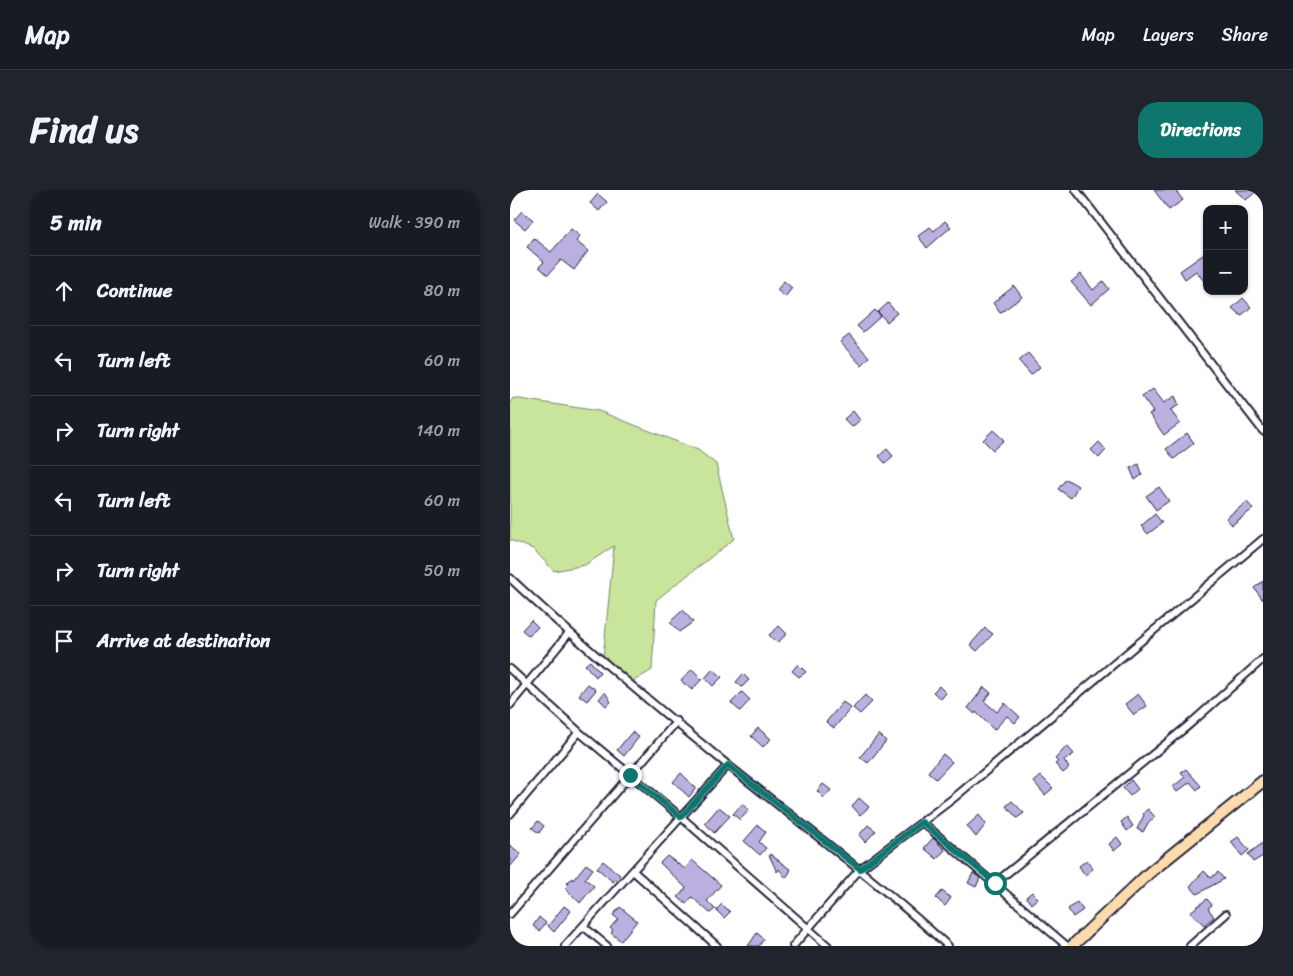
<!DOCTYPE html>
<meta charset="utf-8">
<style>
:root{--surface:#171b24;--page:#20242c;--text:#f1f3f6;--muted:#9ea1a6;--line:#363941;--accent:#0f766e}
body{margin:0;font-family:Sriracha,sans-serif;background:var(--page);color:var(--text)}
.controls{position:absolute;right:15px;top:15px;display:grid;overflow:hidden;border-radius:10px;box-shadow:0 1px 4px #0004}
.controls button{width:45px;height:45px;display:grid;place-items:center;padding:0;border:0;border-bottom:1px solid var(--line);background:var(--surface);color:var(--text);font:25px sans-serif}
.stop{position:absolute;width:15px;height:15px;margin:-11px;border:4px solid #0f766e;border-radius:50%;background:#fff}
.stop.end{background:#0f766e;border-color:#fff;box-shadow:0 1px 5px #0008}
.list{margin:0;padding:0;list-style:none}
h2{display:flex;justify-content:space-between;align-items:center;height:65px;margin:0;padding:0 20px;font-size:21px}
h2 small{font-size:16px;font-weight:400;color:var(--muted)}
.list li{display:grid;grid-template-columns:32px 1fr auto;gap:15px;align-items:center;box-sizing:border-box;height:70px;padding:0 20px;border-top:1px solid var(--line)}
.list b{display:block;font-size:19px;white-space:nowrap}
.list em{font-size:16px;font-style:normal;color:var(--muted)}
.icon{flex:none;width:28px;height:28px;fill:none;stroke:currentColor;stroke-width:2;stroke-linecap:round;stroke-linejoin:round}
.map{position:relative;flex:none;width:753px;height:756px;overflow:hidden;border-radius:20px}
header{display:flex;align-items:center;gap:30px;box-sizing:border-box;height:70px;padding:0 25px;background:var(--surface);border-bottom:1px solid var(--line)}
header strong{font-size:24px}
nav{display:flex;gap:28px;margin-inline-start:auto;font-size:18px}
.intro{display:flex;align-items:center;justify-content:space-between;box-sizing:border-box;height:120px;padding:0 30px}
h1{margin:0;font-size:35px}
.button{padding:12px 22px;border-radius:20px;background:var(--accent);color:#fff;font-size:18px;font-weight:700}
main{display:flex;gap:30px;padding:0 30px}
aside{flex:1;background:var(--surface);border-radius:20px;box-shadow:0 1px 4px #0004}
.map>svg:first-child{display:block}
.green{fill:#c9e59c;stroke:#76846c}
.building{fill:#bcb0e1;stroke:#22223b}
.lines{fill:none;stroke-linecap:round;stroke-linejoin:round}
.minor-casing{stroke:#22223b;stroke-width:10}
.primary-casing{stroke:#22223b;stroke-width:14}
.minor{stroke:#fff;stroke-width:6}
.primary{stroke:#fedbac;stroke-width:10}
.route{stroke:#0f766e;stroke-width:6}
</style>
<header>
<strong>Map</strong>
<nav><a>Map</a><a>Layers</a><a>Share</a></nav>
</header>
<div class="intro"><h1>Find us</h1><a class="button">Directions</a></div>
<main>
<aside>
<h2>5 min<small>Walk · 390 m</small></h2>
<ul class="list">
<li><svg class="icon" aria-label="ahead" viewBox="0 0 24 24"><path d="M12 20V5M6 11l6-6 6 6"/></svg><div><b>Continue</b></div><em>80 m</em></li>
<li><svg class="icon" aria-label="left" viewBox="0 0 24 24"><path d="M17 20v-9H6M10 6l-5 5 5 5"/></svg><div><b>Turn left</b></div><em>60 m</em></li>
<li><svg class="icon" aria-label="right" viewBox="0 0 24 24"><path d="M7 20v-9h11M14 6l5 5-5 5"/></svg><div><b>Turn right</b></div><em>140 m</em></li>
<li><svg class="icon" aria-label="left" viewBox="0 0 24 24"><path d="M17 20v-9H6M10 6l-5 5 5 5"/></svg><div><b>Turn left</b></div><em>60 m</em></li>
<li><svg class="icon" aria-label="right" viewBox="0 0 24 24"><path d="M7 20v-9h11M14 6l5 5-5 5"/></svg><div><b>Turn right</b></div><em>50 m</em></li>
<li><svg class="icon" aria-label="arrive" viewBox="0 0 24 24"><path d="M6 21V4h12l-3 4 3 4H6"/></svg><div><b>Arrive at destination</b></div></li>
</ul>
</aside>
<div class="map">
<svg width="753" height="756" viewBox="0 0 753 756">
<rect width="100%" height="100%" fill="#fff"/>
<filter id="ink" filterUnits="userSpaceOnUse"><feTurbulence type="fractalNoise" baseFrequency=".02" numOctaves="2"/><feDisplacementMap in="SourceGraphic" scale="10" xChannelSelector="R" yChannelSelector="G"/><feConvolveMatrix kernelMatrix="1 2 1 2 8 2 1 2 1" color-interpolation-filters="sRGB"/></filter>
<g filter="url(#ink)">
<!-- green -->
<path class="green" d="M3,208L89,221L188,260L206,274L224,349L146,410L142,480L122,492L93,468L104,356L75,375L44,381L23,359L0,350V213Z"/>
<!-- building -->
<path class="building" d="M644,0H665L673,10L659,20Z
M725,0H748L736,10Z
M88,4L97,12L89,21L80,13Z
M12,21L23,30L15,39L4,30Z
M435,31L441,37L417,58L408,46L420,37L424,41Z
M61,39L70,46L66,51L78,61L64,80L51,70L38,85L29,77L34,72L17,57L24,48L41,62Z
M697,62V95L686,81L675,89L670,81Z
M571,84L583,100L593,91L599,99L581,115L561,92Z
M274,91L282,98L275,107L267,100Z
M504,96L512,107L490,123L483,113Z
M733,108L741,117L731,126L722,118Z
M378,113L387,123L377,132L368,122Z
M365,120L371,126L353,142L347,136Z
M339,145L359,167L351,175L330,152Z
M518,163L530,177L521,185L509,171Z
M643,199L654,213L665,206L669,215L660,220L670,233L654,245L639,224L643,222L632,207Z
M343,221L350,230L342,237L334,229Z
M483,240L494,250L483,260L473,250Z
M677,243L684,253L664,269L656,259Z
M589,252L596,260L589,268L581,260Z
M377,259L383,266L375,273L369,266Z
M629,274L632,285L625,290L620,278Z
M556,289L568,296L561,308L548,299Z
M649,297L659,311L646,320L636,306Z
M737,312L743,319L722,335L716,328Z
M645,324L652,333L638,344L631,336Z
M753,391V410L744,398Z
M173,420L183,432L169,442L160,432Z
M21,430L28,437L19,446L12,440Z
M269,436L277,444L267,453L259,445Z
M475,438L483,444L467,461L460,455Z
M80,471L90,482L86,487L75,475Z
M288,474L296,482L289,487L282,481Z
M182,479L192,489L182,500L171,491Z
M203,479L212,487L203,496L195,488Z
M233,484L239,490L232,497L226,492Z
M78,494L86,500L77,511L69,505Z
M429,496L436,503L431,509L423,502Z
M474,497L481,503L474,511L487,522L495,513L510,527L505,533L497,526L484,540L466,522L465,524L458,518Z
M95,502L101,512L96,516L89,509Z
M232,502L240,510L230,521L221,513Z
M628,504L637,516L624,525L615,514Z
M355,505L362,512L350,524L343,518Z
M333,512L341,518L324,538L316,532Z
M248,538L261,549L253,557L241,546Z
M122,542L129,547L114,566L107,560Z
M369,544L376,551L358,573L350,567Z
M557,556L564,564L554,570L559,578L553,583L545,574L548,572L545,569Z
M433,564L442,572L426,589L418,582Z
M676,579L691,596L687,600L680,592L667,602L663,597L675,587L671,582Z
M171,583L186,598L179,607L163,592Z
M531,586L543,598L535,605L524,592Z
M621,590L628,599L620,606L613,598Z
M313,594L321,600L314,608L307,601Z
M349,608L359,617L350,625L342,616Z
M502,611L514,623L507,628L496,616Z
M232,614L239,620L230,630L223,624Z
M209,617L220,626L204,643L195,633Z
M638,619L645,627L638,633L633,642L627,639L634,625L633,623Z
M469,625L476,634L466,647L457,636Z
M617,627L623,636L617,641L611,632Z
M28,631L34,636L29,643L22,638Z
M248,635L256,642L249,652L256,658L250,665L234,651Z
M358,635L366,641L355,652L349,645Z
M607,647L612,654L604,661L599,654Z
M728,647L739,660L732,666L721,652Z
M423,648L435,660L427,669L414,658Z
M753,653V666L743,672L738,664Z
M0,655L11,664L0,677Z
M260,664L281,680L276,688L269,679L267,682L259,665Z
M157,666L175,679L182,670L211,695L197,711L205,719L200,723L182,707L176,714L168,707L176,698L150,673Z
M577,670L583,679L575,685L569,676Z
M93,671L110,685L103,692L87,678Z
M76,674L83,679L75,689L84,696L70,713L55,698L59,694L57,693L62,688L63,690Z
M694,681L701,688L708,682L714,689L687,704L680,696Z
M463,683L470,688L466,697L458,693Z
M432,701L441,708L435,716L426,708Z
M522,702L528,708L521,714L516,707Z
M697,709L702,715L698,718L704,727L694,735L680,722Z
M567,712L573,720L563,727L558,719Z
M212,714L220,722L214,728L206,720Z
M54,716L61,721L44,742L38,736Z
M110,717L127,731L111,751L101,743L103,740L100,738L108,729L103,725Z
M29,727L36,733L29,741L23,736Z
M247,743L254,749L249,756H238Z"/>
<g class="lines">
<defs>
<path id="minor" d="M566,0L753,241
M0,388C70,454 144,515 219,576C293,635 368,692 438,756
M0,479L69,542L171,627L318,756
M0,515L59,443
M0,624L69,542
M412,632L557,756
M123,681L207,756
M485,693L680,534L753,469
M0,724L167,531
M73,736L97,756
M55,756L218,575
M283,756L350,679L445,607L753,349
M680,756L716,724"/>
<path id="primary" d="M562,756L639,683L753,591"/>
</defs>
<!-- minor casing -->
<use href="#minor" class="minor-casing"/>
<!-- primary casing -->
<use href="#primary" class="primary-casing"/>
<!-- minor -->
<use href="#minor" class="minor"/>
<!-- primary -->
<use href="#primary" class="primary"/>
</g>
</g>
<g class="lines" filter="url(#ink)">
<!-- route -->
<path class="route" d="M120,585L171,627L218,575L350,679L412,632L485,693"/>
</g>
</svg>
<div class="controls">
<button>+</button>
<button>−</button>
</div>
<div class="stop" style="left:485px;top:693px"></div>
<div class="stop end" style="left:120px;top:585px"></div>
</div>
</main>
